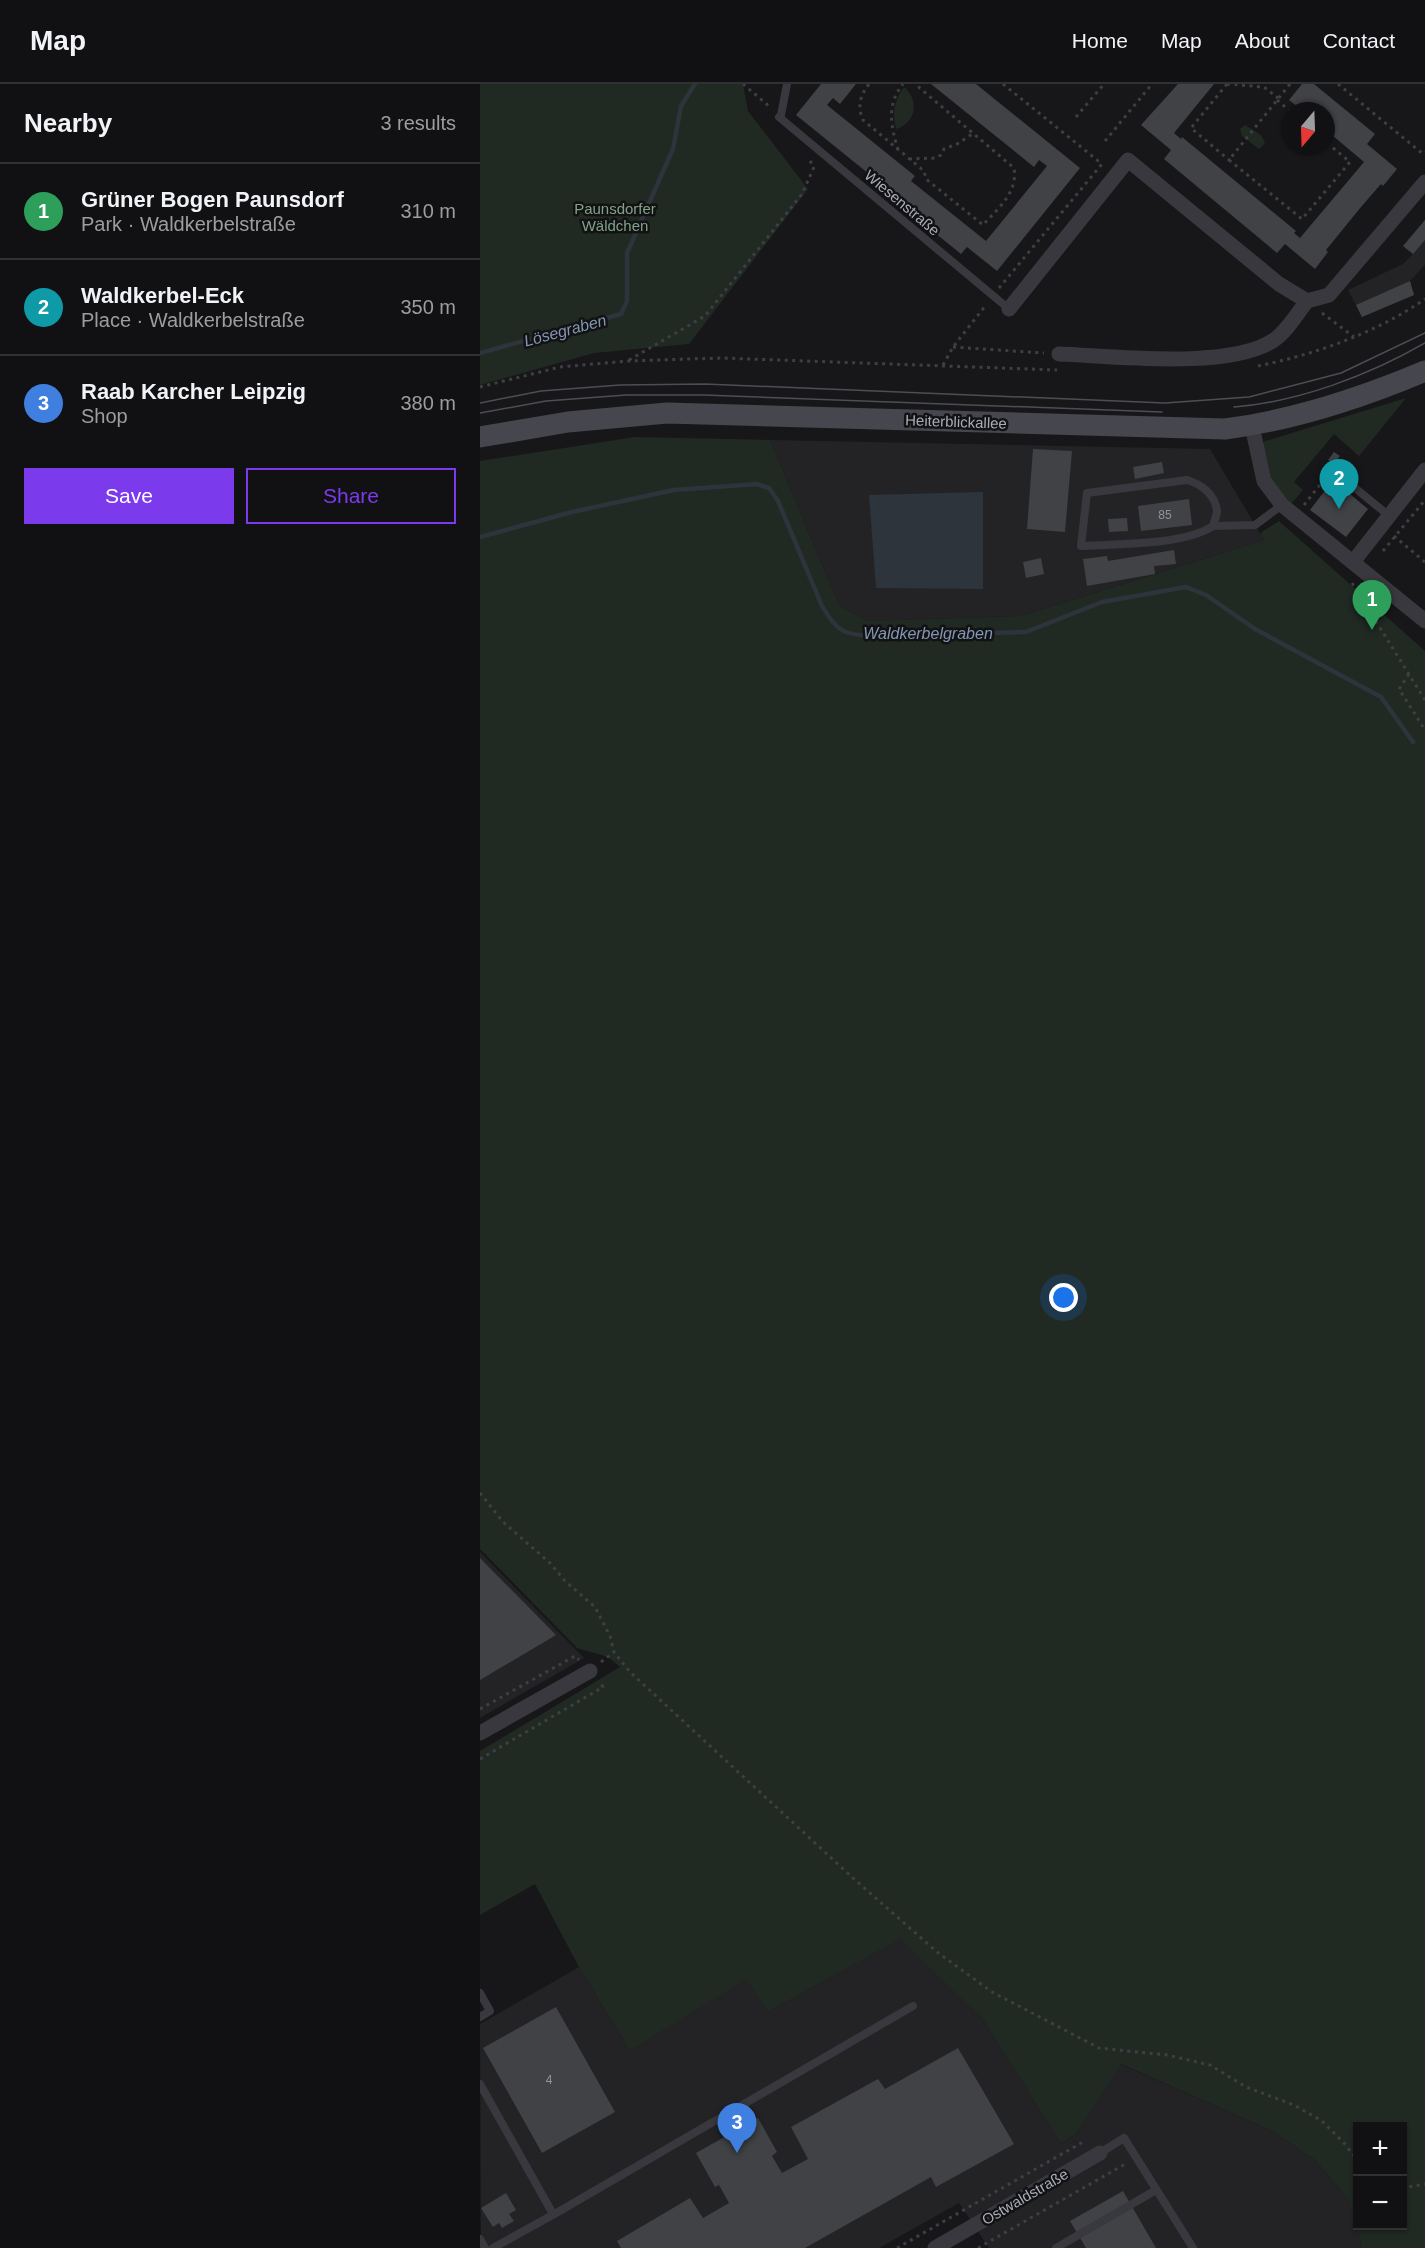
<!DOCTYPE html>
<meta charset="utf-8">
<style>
:root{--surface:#111113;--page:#1e1f21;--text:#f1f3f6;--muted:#9c9da0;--line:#303133;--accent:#7c3aed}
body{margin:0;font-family:Helvetica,sans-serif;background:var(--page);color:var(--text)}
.controls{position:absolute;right:18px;bottom:18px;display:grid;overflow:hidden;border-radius:0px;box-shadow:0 2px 4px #0004}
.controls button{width:54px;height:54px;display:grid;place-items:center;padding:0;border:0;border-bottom:2px solid var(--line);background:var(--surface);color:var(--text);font:30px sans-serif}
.compass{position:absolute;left:801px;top:18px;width:54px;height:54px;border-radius:50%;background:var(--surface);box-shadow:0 2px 4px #0004;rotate:199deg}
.you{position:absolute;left:584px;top:1214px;width:21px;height:21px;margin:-15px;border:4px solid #fff;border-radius:50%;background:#1a73e8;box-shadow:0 0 0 9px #1a73e833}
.badge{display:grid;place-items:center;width:39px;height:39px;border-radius:50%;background:var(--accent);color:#fff;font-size:20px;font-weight:700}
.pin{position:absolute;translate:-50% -50px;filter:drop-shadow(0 2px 3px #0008)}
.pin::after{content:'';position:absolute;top:32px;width:21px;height:18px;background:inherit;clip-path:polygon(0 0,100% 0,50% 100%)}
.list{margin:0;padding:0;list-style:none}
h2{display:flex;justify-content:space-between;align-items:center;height:78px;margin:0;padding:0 24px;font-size:26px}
h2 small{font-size:20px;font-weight:400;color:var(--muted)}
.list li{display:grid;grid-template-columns:39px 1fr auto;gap:18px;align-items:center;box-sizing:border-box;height:96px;padding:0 24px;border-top:2px solid var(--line)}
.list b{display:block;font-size:22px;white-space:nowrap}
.list p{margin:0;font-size:20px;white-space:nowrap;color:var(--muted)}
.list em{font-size:20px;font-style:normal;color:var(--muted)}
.actions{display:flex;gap:12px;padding:18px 24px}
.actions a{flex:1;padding:14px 0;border:2px solid var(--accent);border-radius:0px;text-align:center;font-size:21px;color:var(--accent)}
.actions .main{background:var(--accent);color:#fff}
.map{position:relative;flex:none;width:945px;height:2164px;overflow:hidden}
header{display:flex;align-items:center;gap:36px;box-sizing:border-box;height:84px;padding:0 30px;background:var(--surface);border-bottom:2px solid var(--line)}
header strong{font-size:28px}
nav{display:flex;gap:33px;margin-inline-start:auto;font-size:21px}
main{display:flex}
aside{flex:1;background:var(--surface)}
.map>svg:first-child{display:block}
.built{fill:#232326}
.green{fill:#212923;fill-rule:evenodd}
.water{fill:#2d343c}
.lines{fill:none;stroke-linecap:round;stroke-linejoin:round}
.stream{stroke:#2d343c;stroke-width:4.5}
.building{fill:#414246}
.path{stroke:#3e3f45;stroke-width:3;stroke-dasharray:3 4.5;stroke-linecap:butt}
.lane{stroke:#38383e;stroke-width:8}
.street{stroke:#38383e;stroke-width:15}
.secondary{stroke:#46474e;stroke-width:21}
.tram{stroke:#4d4e55;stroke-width:1.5}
.labels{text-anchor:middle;stroke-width:5;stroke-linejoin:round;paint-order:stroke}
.number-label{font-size:12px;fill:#90929c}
.street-label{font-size:15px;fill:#aaadb8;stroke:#121214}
.park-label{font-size:15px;fill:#81a287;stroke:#121214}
.water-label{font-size:16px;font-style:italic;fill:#8297b2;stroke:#121214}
</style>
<header>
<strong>Map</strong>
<nav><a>Home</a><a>Map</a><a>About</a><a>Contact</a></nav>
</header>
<main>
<aside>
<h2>Nearby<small>3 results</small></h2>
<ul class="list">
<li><span class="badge" style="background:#2e9e5b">1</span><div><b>Grüner Bogen Paunsdorf</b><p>Park · Waldkerbelstraße</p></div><em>310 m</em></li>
<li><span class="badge" style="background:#0f9aa8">2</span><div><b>Waldkerbel-Eck</b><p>Place · Waldkerbelstraße</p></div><em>350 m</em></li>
<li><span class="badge" style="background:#3f7fe0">3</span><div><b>Raab Karcher Leipzig</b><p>Shop</p></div><em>380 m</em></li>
</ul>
<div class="actions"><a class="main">Save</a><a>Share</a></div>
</aside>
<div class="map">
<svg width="945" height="2164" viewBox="0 0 945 2164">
<rect width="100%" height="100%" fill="#171719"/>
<!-- built -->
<path class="built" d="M945,136V181L930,197L934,211L882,233L868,206L923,180L933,170L923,162Z
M290,356L730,365L784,456L541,532L387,537L359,521Z
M0,1468L104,1574L0,1634Z
M421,1854L502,1934L581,2060L597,2049L640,1980L792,2047L836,2077L867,2114L880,2153L881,2164H509L479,2119L399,2164H1L0,1940L99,1883L150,1967L266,1894L288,1928Z"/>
<!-- green -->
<path class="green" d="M0,0H263L268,27L328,105L209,260L114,269L0,301Z
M424,3C440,17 436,39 416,45C412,30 414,16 424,3Z
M765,41L781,51L785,59L779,65L762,52L760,45Z
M926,314L879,372L854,350L814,398L823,406L811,420L789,395L779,359Z
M155,353L290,356L359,521L387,537L541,532L784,456L780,449L799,437L945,567V2164H881L880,2153L867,2114L836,2077L792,2047L641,1980L597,2049L581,2060L502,1934L420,1855L288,1928L266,1895L150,1967L99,1883L55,1800L0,1831V1667L140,1583L128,1573L97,1564L0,1465V377ZM878,2042H922V2142H878Z"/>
<!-- water -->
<path class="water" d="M503,408V505L396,504L389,411Z"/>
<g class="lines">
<!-- stream -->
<path class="stream" d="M0,269L141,230L147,217V169L193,65L201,22L215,0
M0,453L92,428L194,406L277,400L289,404L298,417L342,522C357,548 364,551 394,552L546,548L622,518L706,503L726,511L775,545L901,613L933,658"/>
</g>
<!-- building -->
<path class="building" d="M341,0H376L360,20L353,14L347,21L435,92L431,97L506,157L567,82L559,76L554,83L451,0H496L600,84L517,187L487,163L481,170L413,115L415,111L316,31Z
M698,0H734L694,49L701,55L702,53L816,147L814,149L820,154L884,78L846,46V27H823L809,16L822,0H834L895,50L887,60L917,85L903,102L901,100L881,123L846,166L848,168L835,185L805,160L797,169L684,75L691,66L661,41Z
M945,136V156L933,170L923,162Z
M930,197L934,211L882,233L876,221Z
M553,365L592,367L585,448L547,445Z
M854,368L860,372L853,380L848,376Z
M682,378L684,389L655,395L653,383Z
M853,396L888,425L866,453L830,426Z
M709,415L712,441L661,447L658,422Z
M647,434L648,447L629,448L628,435Z
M694,466L696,480L674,482L675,490L607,502L603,475L627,472L628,477Z
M561,474L564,490L546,494L543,478Z
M0,1474L76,1551L0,1596Z
M76,1923L135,2028L62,2069L3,1964Z
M478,1964L534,2060L456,2103L451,2093L325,2164H141L137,2157L210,2114L223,2134L249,2119L239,2101L235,2103L216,2069L278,2034L297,2068L292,2072L302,2089L328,2075L311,2043L398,1995L405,2005Z
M643,2107L676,2164H606L590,2137Z
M26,2109L36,2126L29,2130L34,2137L22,2144L19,2139L13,2143L1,2124Z"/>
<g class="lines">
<!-- path -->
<path class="path" d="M263,0L290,23
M389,0C380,12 377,22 383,36L444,87L446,95L503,141C518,124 538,109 534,84L435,0
M523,0L622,80
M747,0L711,44L749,76
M747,0L784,3L798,14
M810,0L749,76L822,135L870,78L846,58
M858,0L943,70L945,68
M797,16L810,27
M596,33L624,0
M625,57L672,0
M418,66C411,42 406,21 423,0
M429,75L455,74L461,71L464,65L477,60L494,49
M519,204L622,80
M842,229L874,253
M473,263L564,269
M149,276L225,232L322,110L334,83L328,74
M463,281L473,263L506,221
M778,282C836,270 896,249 945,215
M0,303L80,283L148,277L242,274L577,286
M824,421L843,397L845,389
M914,452L945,478
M903,467L945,416
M872,499L945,616
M929,590L919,605L945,646
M0,1409L23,1438L70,1479L85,1497L115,1523L130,1552L134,1568L150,1588L374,1795L457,1868L512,1908L619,1964L687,1971L730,1981L766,2003L814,2021L842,2037L864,2059L878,2077
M121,1578L134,1568
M0,1625L95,1572L99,1576
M0,1675L123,1603L120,1599
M922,2104L945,2100
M417,2164L603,2058
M498,2164L647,2079"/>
<!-- lane -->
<path class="lane" d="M307,0L301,31L299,33L529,225
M858,390L908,431
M707,396C721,400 735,410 737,427C737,431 734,438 733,442C705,461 637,460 601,462L607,409Z
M733,442L775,441L802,421
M0,1909L10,1927L0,1933
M0,2000L73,2130
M620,2069L644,2054L713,2164
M0,2155L5,2164
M13,2164L78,2128L433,1922
M576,2164L676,2106"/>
<!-- street -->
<path class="street" d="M529,225L648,76L799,200L827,217L849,211L945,98
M579,270C633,272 750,286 794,256C807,247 817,230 827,217
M772,342L784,397L802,421L945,537
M873,478L945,386
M0,1649L110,1587
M455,2164L620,2069"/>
<!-- secondary -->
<path class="secondary" d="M0,353L88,338L187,329L745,345C815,336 881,314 945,287"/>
<!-- tram -->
<path class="tram" d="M0,319L61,307L140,301L225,300L685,319L769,313L861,289L945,249
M754,323C818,318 890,291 945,259
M0,329L66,317L146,311H224L682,328"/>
</g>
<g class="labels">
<!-- number labels -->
<g class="number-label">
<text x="685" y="435">85</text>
<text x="69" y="2000">4</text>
</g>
<!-- street labels -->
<g class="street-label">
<text transform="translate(422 119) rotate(40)" y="5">Wiesenstraße</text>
<text transform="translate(476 338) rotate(2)" y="5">Heiterblickallee</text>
<text transform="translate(545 2113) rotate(-30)" y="5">Ostwaldstraße</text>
</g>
<!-- park labels -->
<g class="park-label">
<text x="135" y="130">Paunsdorfer<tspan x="135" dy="17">Wäldchen</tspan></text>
</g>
<!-- water labels -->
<g class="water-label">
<text transform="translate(85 246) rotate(-15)" y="6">Lösegraben</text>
<text x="448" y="555">Waldkerbelgraben</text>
</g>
</g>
</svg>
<div class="controls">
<button>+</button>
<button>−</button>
</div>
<svg class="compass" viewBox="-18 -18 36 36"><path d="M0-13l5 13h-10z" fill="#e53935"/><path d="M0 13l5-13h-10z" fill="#9c9da0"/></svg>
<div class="you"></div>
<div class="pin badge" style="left:892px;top:546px;background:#2e9e5b">1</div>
<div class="pin badge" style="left:859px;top:425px;background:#0f9aa8">2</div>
<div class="pin badge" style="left:257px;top:2069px;background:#3f7fe0">3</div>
</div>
</main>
